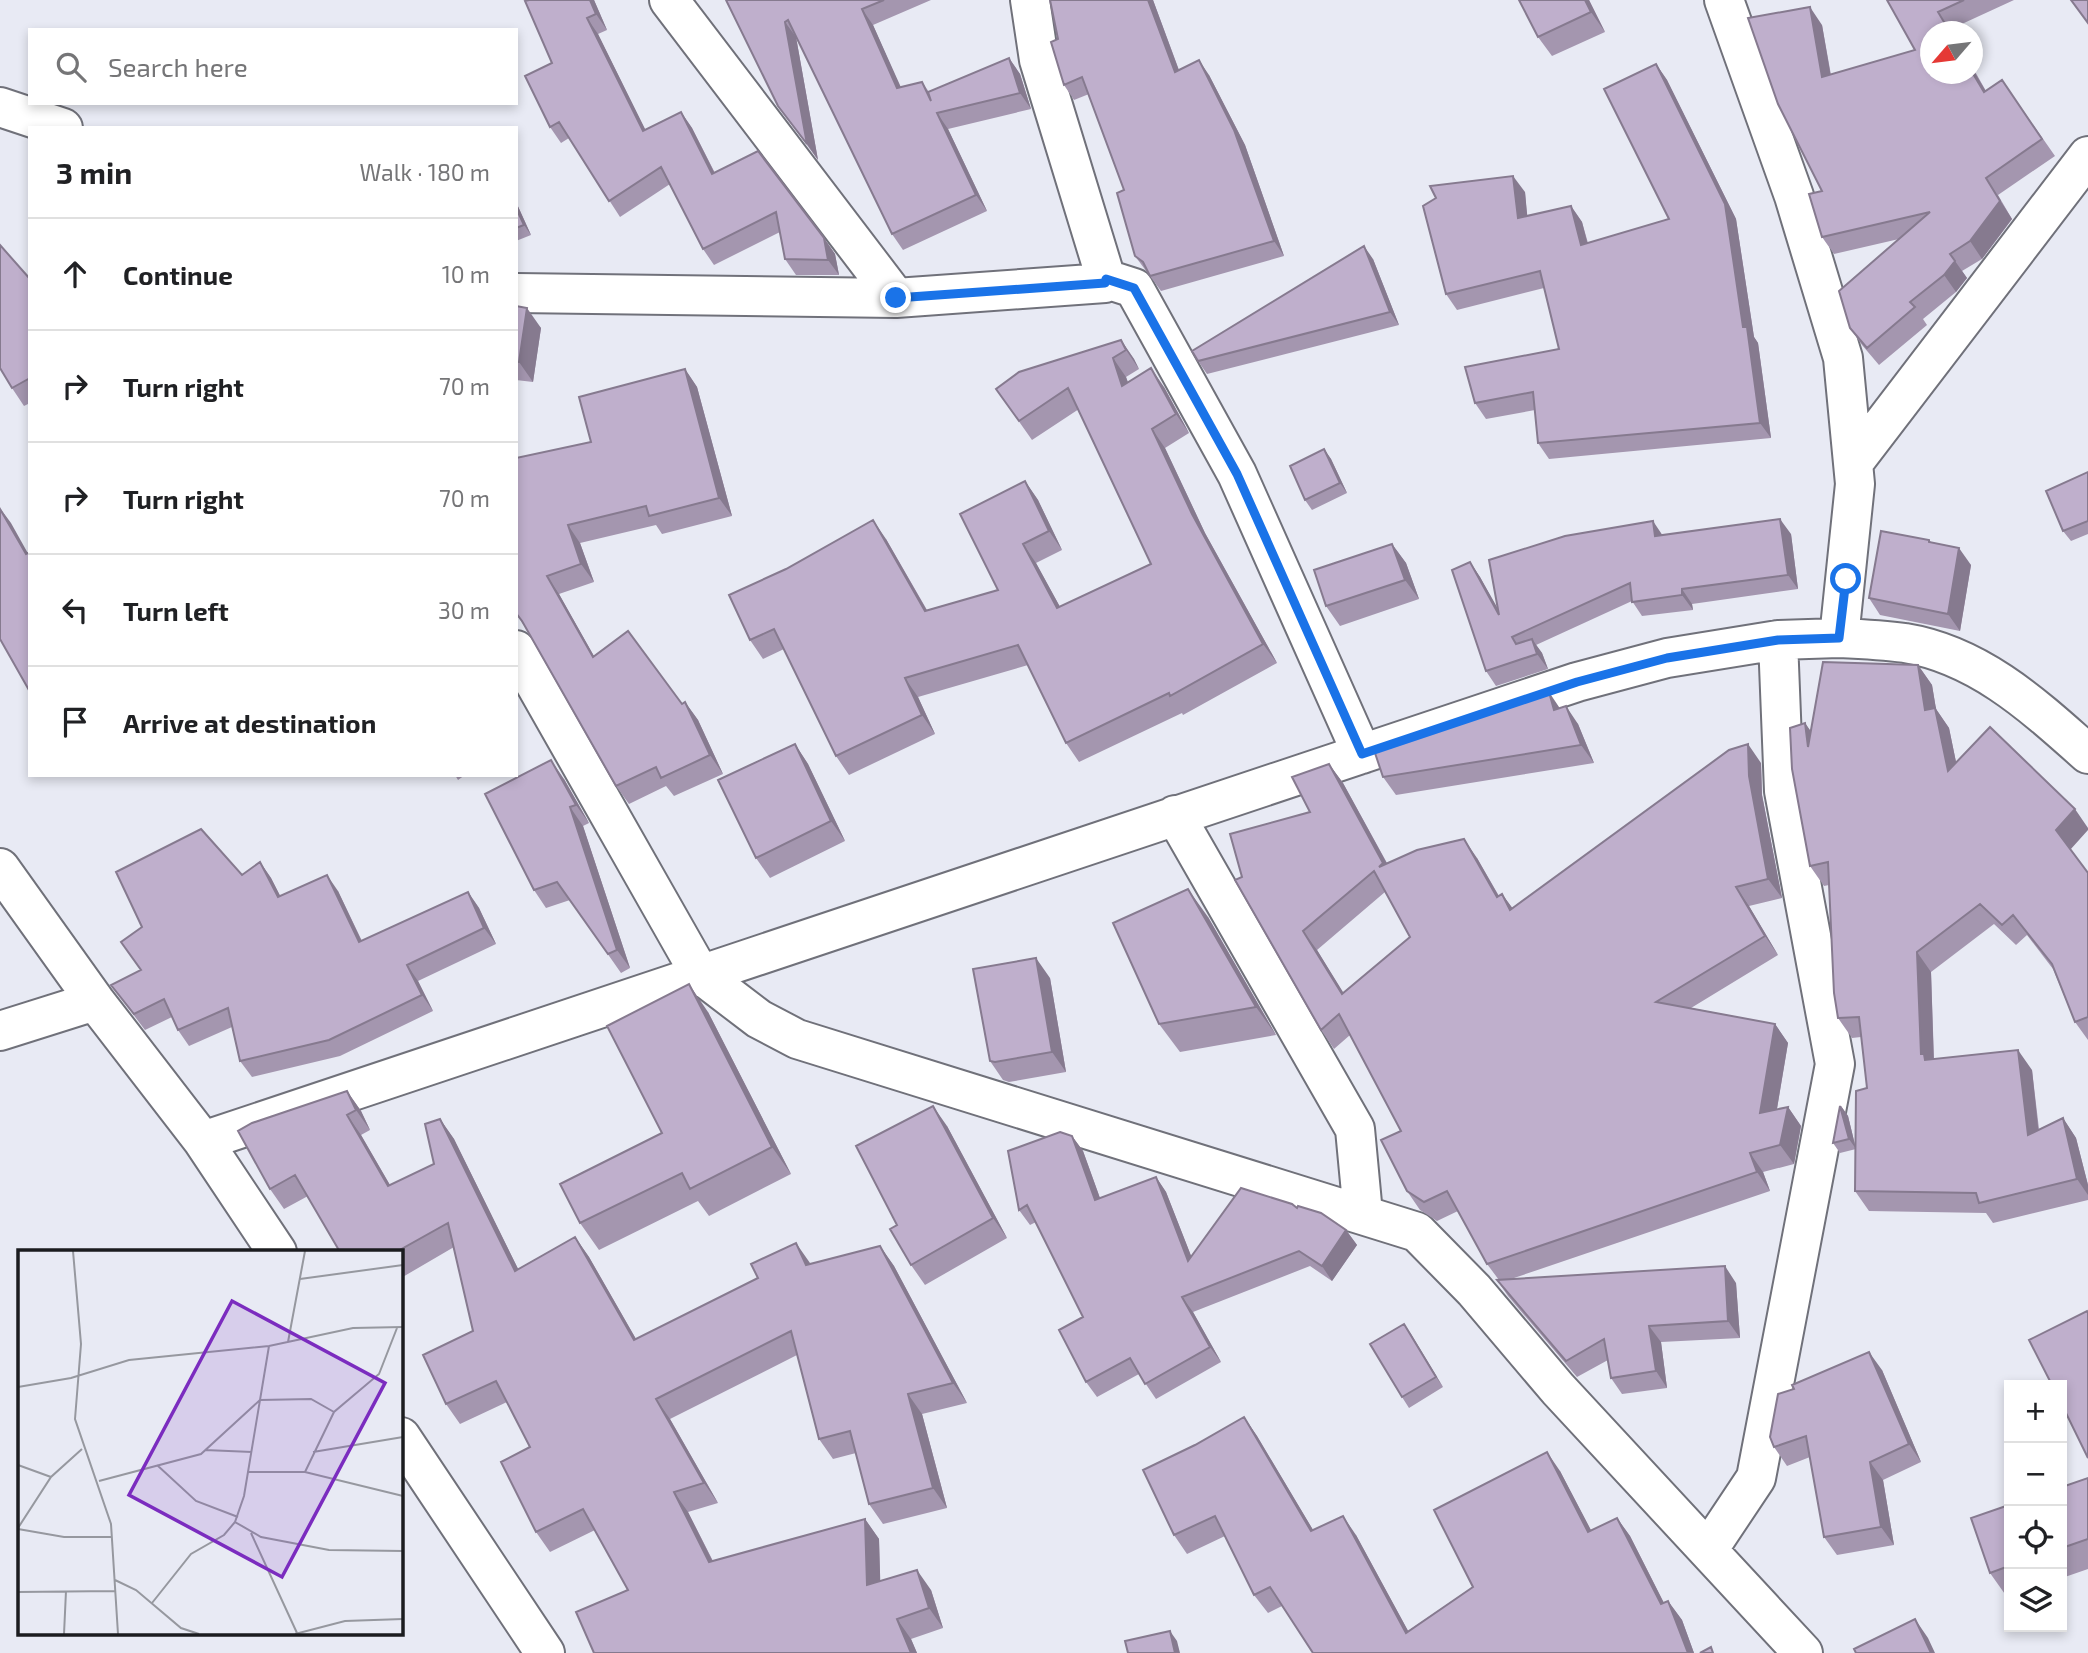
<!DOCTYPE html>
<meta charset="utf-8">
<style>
:root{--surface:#fff;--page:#f2f2f2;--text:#202124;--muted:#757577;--line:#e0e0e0}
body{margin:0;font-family:"Exo 2",sans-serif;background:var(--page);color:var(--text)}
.controls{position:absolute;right:21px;bottom:21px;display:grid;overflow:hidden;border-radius:0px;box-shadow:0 4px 10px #0003}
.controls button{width:63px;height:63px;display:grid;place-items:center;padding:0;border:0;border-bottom:2px solid var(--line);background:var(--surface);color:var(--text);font:35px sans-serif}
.compass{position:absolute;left:1920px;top:21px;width:63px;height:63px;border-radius:50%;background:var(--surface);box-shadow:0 4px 10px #0003;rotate:242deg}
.stop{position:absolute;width:21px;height:21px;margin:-16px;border:5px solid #1a73e8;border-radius:50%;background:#fff}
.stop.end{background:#1a73e8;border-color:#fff;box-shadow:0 2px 7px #0008}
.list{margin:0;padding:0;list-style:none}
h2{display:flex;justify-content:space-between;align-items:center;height:91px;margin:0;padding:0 28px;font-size:30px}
h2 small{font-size:23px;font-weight:400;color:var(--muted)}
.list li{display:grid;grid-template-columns:46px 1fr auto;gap:21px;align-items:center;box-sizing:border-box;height:112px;padding:0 28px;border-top:2px solid var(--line)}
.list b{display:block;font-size:26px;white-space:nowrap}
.list em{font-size:23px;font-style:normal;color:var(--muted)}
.icon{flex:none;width:38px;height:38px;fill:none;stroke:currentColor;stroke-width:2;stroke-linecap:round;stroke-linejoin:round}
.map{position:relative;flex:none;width:2088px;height:1653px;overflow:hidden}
.search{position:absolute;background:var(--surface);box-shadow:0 4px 10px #0003;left:28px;top:28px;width:490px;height:77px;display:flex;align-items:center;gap:18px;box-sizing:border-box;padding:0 24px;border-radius:0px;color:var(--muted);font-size:26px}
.panel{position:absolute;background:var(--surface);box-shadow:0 4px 10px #0003;left:28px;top:126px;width:490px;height:651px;border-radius:0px}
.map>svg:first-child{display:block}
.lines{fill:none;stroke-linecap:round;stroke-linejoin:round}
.minor-casing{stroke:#70717a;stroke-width:42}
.minor{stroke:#fff;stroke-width:38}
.wall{fill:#a496af;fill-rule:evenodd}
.shaded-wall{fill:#867a8f}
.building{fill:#bfafcc;stroke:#867a8f;stroke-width:2;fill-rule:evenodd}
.route{stroke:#1a73e8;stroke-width:9}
.inset-road{fill:none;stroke:#96989f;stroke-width:2}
.view{fill:#7b2cbf;fill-opacity:0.15;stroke:#7b2cbf;stroke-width:3.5}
.inset-edge{fill:none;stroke:#1b1c1f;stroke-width:3.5}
</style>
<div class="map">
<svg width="2088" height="1653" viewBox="0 0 2088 1653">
<rect width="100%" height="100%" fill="#e8eaf4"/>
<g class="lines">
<defs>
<path id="minor" d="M669,0L896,298
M1030,0L1039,60L1106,279
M0,107L63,128
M516,293L896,298L1105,283L1106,279L1134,288L1237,474L1362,754
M1854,462L2088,156
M1839,638C1861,639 1883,640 1905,643C1979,655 2034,706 2088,754
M516,650L700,974L759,1019L797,1039L1417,1232L1474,1290L1558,1389L1803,1653
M1175,815L1355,1129L1363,1214
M0,868L95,1001L203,1141L277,1252
M0,1031L95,1001
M203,1141L1577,682L1667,658L1778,640L1839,638L1855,484L1843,358L1794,196L1724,0
M401,1437L545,1653
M1708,1550L1756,1478L1835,1064L1784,791L1778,640"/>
</defs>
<!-- minor casing -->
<use href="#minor" class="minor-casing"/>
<!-- minor -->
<use href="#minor" class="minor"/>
</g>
<!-- wall -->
<path class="wall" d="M529,0H594L607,30L598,34L645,130L681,112L692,128L715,173L824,238L835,254L839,275H796L785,259L780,232L714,265L703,249L670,184L620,217L569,138L561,143L550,127L552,63Z
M726,0H931L873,25L900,87L922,82L929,92L1009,58L1020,74L1031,109L948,129L987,211L903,250L892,234L796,37L818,160L778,106Z
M1050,0H1153L1179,70L1209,75L1245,145L1284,256L1161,291L1135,256L1124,190L1089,94L1074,100L1064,85L1058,39Z
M1589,0L1605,32L1552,56L1538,37Z
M1887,0H2014L1951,29L1986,91L2002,80L2055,156L1998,195L2012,219L1982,259L1962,271L1967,278L1956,292L1923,319L1927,325L1879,365L1862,345L1850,328L1899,239L1834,254L1822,237V25L1831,75L1915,50Z
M1656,64L1667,80L1736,219L1754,337L1758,343L1771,438L1549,459L1538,443L1535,410L1486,419L1475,403L1559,349L1544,288L1457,310L1446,294L1525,192L1527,216L1571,206L1582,222L1588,243L1669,219Z
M516,202L531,235L516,241Z
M1373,259L1399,325L1207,374L1198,361Z
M30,279V403L24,406L12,388Z
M516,306L541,328L533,382L516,380Z
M1121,340L1134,359L1139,369L1126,377L1128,382L1164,387L1189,433L1165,448L1205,533L1277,663L1183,715L1182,713L1079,762L1066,743L1028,665L918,697L935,734L849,775L836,756L784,649L763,659L750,640L886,539L927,610L998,590L1025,481L1038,500L1062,550L1036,563L1060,607L1151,564L1079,409L1032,440L996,389Z
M685,369L697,387L732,516L662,534L656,525L580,543L594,582L559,594L594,656L682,704L685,702L698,720L723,774L674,796L666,786L629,804L616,786L526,628L516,614L591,442Z
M1324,449L1331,459L1347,493L1312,510L1305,500Z
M2088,472V534L2071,541L2063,531Z
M1791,534L1798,589L1692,604L1693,610L1642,616L1632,601L1536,645L1542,653L1548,669L1496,686L1486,671L1470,562L1480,577L1498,610L1663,535Z
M1929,540L1932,543L1971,565L1960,631L1880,615L1869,598Z
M1392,544L1406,563L1419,599L1340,626L1326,606Z
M1918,665L1932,685L1936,709L1949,728L1956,762L2070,849L2088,873V1040L2075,1022L2053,969L2027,935L2016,945L1994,924L1931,972L1934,1059L2032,1070L2039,1129L2063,1118L2076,1138L2088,1185V1200L1993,1223L1986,1213L1869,1211L1855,1191L1856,1149L1840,1153L1833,1143L1841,1106L1848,1116L1856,1149L1867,1088L1861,1037L1852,1038L1838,1018L1829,885L1824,886L1810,866L1805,723L1811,732Z
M1560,708L1578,724L1594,763L1396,795L1383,777Z
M795,744L808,764L845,841L770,878L756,858Z
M1761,763L1762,795L1782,898L1749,906L1778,955L1691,1008L1775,1024L1788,1043L1777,1109L1788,1107L1801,1126L1794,1164L1763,1172L1770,1191L1511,1279L1736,1283L1740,1338L1661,1342L1667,1388L1622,1394L1611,1378L1608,1360L1577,1377L1508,1296L1497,1280H1499L1487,1264L1458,1211L1437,1221L1420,1210L1407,1191L1401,1131L1350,1035L1334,1049L1321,1030L1242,877L1310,812L1329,764L1343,783L1387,863L1477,858L1499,896L1502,894L1513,909ZM1385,892L1410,937L1343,993L1317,950Z
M455,775H465L458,780Z
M564,779L589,823L583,826L630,968L621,973L570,900L546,908L534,890Z
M260,862L271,878L280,896L338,891L362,941L468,892L479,908L496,944L418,981L433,1011L340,1056L252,1077L240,1061L232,1027L189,1046L178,1030L172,1017L145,1030L111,985L141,970L242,875Z
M1208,917L1276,1035L1180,1052L1159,1024Z
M1050,978L1066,1072L1009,1082L1003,1080L990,1061Z
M708,1012L791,1174L709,1216L698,1201L599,1250L580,1223L662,1133Z
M347,1091L361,1111L370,1130L361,1135L390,1185L434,1164L440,1119L454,1139L518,1269L575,1237L589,1257L636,1339L810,1264L880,1246L894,1266L967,1403L922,1414L947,1508L883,1524L869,1504L856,1453L833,1459L819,1439L797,1355L670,1419L718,1503L688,1512L713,1561L865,1519L879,1539L880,1581L931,1590L943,1628L911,1639L917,1653H594L628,1590L595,1530L550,1552L536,1532L530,1447L507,1402L460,1424L446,1404L473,1331L454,1247L401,1278V1252H340L308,1196L284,1209L270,1189Z
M947,1126L1007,1238L925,1285L911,1265L897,1225Z
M1072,1136L1083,1151L1100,1198L1156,1177L1166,1192L1191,1256L1297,1208L1346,1230L1357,1245L1332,1281L1310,1266L1193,1312L1221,1362L1156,1399L1139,1374L1097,1397L1086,1382L1083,1317L1036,1222L1030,1225L1019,1210Z
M1404,1324L1443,1387L1409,1408L1402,1397Z
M1882,1370L1921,1462L1883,1480L1894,1545L1837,1555L1824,1537L1810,1457L1787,1466L1774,1447Z
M1244,1417L1257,1436L1313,1530L1356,1535L1408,1631L1473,1587L1560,1471L1591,1531L1617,1518L1630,1536L1664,1603L1668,1601L1682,1620L1694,1653H1313L1282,1606L1268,1613L1254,1595L1225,1536L1187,1554L1174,1535Z
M2088,1478V1569L2062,1578V1487Z
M2009,1505V1596L2007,1597L1990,1573Z"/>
<!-- shaded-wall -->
<path class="shaded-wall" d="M590,0H594L607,30L596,14Z
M1148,0H1153L1185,87L1175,72Z
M1585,0H1589L1605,32L1591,12Z
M1810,7L1822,25L1834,95L1822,77Z
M862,9L873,25L908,103L897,88Z
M587,18L598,34L654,147L643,131Z
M785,22L796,37L818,160L807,144Z
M1009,58L1020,74L1031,109L1020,93Z
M1199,60L1209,75L1245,145L1284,256L1274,241Z
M1656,64L1667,80L1736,219L1754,337L1758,343L1771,438L1760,423L1743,327Z
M1972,68L1997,110L1984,92L1972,72Z
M681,112L692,128L723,190L712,174Z
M937,113L948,129L987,211L976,195Z
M1513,176L1525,192L1529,234L1518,218Z
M1986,178L2012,219L1982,259L1970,241Z
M516,202L531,235L524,225L516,208Z
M1571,206L1582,222L1592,261L1581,245Z
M824,238L835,254L839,275L828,260Z
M1364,246L1373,259L1399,325L1390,312Z
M1955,261L1967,278L1956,292L1944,275Z
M527,308L541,328L533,382L519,362Z
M1121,340L1134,359L1139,369L1126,350Z
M1113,358L1126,377L1135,405L1122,386Z
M1151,368L1164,387L1189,433L1176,414Z
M685,369L697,387L732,516L719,498Z
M1152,429L1165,448L1205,533L1277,663L1263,644L1192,514Z
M1324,449L1331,459L1347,493L1340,483Z
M1025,481L1038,500L1062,550L1049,531Z
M0,508L11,523L30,557L26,554Z
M1780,519L1791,534L1798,589L1788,575Z
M873,520L886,539L938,630L925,611Z
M1653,521L1663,536H1655Z
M568,525L580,543L594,582L581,564Z
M1023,544L1036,563L1071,627L1057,608Z
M1392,544L1406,563L1419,599L1405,580Z
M1959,548L1971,565L1960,631L1948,614Z
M1470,562L1480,577L1510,630L1499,615Z
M547,576L559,594L605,676L593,657Z
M1682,589L1692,604L1693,610L1682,595Z
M1532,639L1542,653L1548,669L1537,654Z
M1918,665L1932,685L1936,709L1949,728L1962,791L1948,771L1925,710Z
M905,678L918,697L935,734L922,715Z
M1549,692L1561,710H1554Z
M685,702L698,720L723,774L710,755Z
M1566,706L1578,724L1594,763L1581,745Z
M1805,723L1819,743L1808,747Z
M795,744L808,764L845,841L831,821Z
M1748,744L1761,763L1762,795L1782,898L1768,879L1749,776Z
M551,760L564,779L589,823L576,805Z
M1329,764L1343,783L1397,882L1383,863Z
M570,807L583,826L630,968L617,950Z
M2075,809L2088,828V830L2070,850L2056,830Z
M1464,839L1477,858L1510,916L1497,897Z
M260,862L271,878L289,913L278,897Z
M327,875L338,891L370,959L359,942Z
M1736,887L1749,906L1778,955L1765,936Z
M1188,889L1208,917L1276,1035L1256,1007Z
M468,892L479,908L496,944L484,928Z
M1502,894L1516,913L1510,910Z
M1303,931L1317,950L1356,1013L1342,994Z
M1917,952L1931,972L1934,1068L1939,1080L1921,1054Z
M1036,958L1050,978L1066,1072L1052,1052Z
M407,965L418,981L433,1011L422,995Z
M689,984L708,1012L791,1174L772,1147Z
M1775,1024L1788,1043L1773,1132L1760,1113Z
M2018,1050L2032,1070L2041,1155L2028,1135Z
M347,1091L361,1111L370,1130L356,1110Z
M933,1106L947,1126L1007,1238L993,1218Z
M1841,1106L1848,1116L1856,1149L1849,1139Z
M1788,1107L1801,1126L1794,1164L1780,1145Z
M347,1115L361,1135L402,1206L388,1186Z
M2063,1118L2076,1138L2088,1185V1195L2077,1179Z
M440,1119L454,1139L529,1291L515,1271Z
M1072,1136L1083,1151L1106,1215L1095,1200Z
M1750,1153L1763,1172L1770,1191L1757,1172Z
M1156,1177L1166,1192L1199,1276L1188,1261Z
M1346,1230L1357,1245L1332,1281L1322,1266Z
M575,1237L589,1257L648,1360L634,1340Z
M796,1243L810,1263L820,1285L806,1265Z
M880,1246L894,1266L967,1403L953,1383Z
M1725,1266L1736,1283L1740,1338L1728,1321Z
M1182,1297L1193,1312L1221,1362L1210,1347Z
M1404,1324L1411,1334L1443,1387L1436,1377Z
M1649,1326L1661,1342L1667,1388L1656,1371Z
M1869,1352L1882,1370L1921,1462L1909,1444Z
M908,1394L922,1414L947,1508L933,1488Z
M656,1399L670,1419L718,1503L704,1483Z
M1244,1417L1257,1436L1325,1550L1311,1531Z
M1547,1452L1560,1471L1602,1551L1588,1532Z
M1870,1462L1883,1480L1894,1545L1881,1527Z
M674,1492L688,1512L723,1582L709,1562Z
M1343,1516L1356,1535L1419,1651L1406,1633Z
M1617,1518L1630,1536L1674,1623L1661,1604Z
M865,1519L879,1539L881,1605L867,1585Z
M917,1570L931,1590L943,1628L929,1608Z
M1668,1601L1682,1620L1694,1653H1688Z
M897,1619L911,1639L917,1653H911Z
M1915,1619L1928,1638L1935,1653H1931Z
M1170,1631L1177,1641L1180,1653H1175Z"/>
<!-- building -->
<path class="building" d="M529,0H590L596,14L587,18L643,131L681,112L712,174L758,151L824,238L828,260L785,259L776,212L703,249L661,167L609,201L559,122L550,127L525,76L552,63L525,1Z
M726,0H884L862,9L897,88L922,82L931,101L928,92L1009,58L1020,93L937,113L976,195L892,234L788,20L785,22L807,144L778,106Z
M1050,0H1148L1175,72L1199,60L1234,130L1274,241L1150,276L1143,262L1135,256L1117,193L1124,190L1082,77L1064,85L1051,42L1058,39Z
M1519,0H1585L1591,12L1538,37Z
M1887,0H1964L1938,12L1950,32H1930V74H1972V72L1984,92L2002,80L2042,139L1986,178L2000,201L1970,241L1950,254L1955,261L1944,275L1910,302L1915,307L1867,348L1850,328L1839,291L1930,212L1822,237L1809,194L1822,191L1778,104L1748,18L1810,7L1822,77L1915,50Z
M2071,0H2088V23Z
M1656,64L1725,204L1743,327H1747L1760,423L1538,443L1533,392L1475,403L1465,367L1559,349L1540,271L1446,294L1423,206L1436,198L1430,186L1513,176L1518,218L1571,206L1581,245L1669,219L1604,89Z
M516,208L524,225L516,228Z
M0,245L30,279V378L12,388L0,368Z
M1364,246L1390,312L1198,361L1192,351Z
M516,306L527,308L519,362H516Z
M1121,340L1126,350L1113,358L1122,386L1151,368L1176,414L1152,429L1192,514L1263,644L1170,696L1169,693L1066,743L1018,645L905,678L922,715L836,756L774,629L750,640L729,595L786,569L873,520L925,611L998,590L960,514L1025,481L1049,531L1023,544L1057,608L1151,564L1068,388L1019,421L996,389L1019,372Z
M685,369L719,498L649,516L646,506L568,525L581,564L547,576L593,657L628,631L682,704L685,702L710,755L661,778L656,767L616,786L522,621L516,613V458L591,442L579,397Z
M1324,449L1340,483L1305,500L1290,466Z
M2088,472V521L2063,531L2046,491Z
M0,509L26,554L30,552V692L0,639Z
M1780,519L1788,575L1682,589V595L1632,602L1630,583L1512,637L1516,644L1532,639L1537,654L1486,671L1452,570L1470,562L1499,615L1489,560L1565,536L1653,521L1655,536Z
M1881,531L1929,540V542L1959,548L1948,614L1869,598Z
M1392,544L1405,580L1326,606L1314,570Z
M1823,662L1918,665L1925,710L1935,708L1948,771L1990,727L2075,809L2056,830L2088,873V1017L2075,1022L2052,964L2013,915L2002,925L1980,904L1917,952L1921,1054H1924L1925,1060L2018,1050L2028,1135L2063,1118L2077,1179L1979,1203L1976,1193L1855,1191L1856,1091L1867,1088L1859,1017L1838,1018L1834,993L1828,862L1810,866L1792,769L1790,728L1805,723L1808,747Z
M1549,692L1554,710L1566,706L1581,745L1383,777L1374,750Z
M795,744L831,821L756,858L718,780Z
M1748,744L1749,776L1768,879L1736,887L1765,936L1656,1002L1775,1024L1760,1113L1788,1107L1780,1145L1750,1153L1757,1172L1487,1264L1447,1191L1424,1202L1407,1191L1381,1140L1401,1131L1339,1014L1321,1030L1235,880L1242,877L1230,834L1310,812L1292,777L1329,764L1383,863L1379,867L1417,850L1464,839L1497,897L1502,894L1510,910L1729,750ZM1374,871L1410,937L1342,994L1303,931Z
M551,760L576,805L570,807L617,950L608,954L557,882L534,890L485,794Z
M201,829L242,875L260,862L278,897L327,875L359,942L468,892L484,928L407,965L422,995L329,1040L240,1061L228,1008L178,1030L164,999L134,1014L111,985L141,970L121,942L142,927L116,872Z
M1188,889L1256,1007L1159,1024L1113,923Z
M1036,958L1052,1052L995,1062L990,1061L973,969Z
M689,984L772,1147L690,1189L682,1173L580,1223L560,1184L662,1133L607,1026Z
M347,1091L356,1110L347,1115L388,1186L434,1164L425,1124L440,1119L515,1271L575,1237L634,1340L758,1278L751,1264L796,1243L806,1265L880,1246L953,1383L908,1394L933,1488L869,1504L850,1431L819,1439L791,1331L656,1399L704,1483L674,1492L709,1562L865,1519L867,1585L917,1570L929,1608L897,1619L911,1653H594L576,1612L628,1590L583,1509L536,1532L501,1462L530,1447L496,1381L446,1404L423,1355L473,1331L448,1223L396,1252H340L295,1175L270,1189L238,1131L252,1123Z
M933,1106L993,1218L911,1265L890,1229L897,1225L856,1146Z
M1840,1106L1849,1139L1833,1143Z
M1060,1132L1072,1136L1095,1200L1156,1177L1188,1261L1241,1188L1292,1204L1297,1208L1298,1206L1321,1213L1346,1230L1322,1266L1299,1251L1182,1297L1210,1347L1145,1384L1130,1358L1086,1382L1059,1330L1083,1317L1027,1205L1019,1210L1008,1151Z
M1725,1266L1728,1321L1649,1326L1656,1371L1611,1378L1604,1339L1566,1361L1497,1280Z
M2087,1311L2088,1313V1458L2062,1405V1385H2052L2029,1340Z
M1404,1324L1436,1377L1402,1397L1370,1344Z
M1869,1352L1909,1444L1870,1462L1881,1527L1824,1537L1806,1436L1774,1447L1770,1437L1778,1394L1794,1389L1792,1385Z
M1244,1417L1311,1531L1343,1516L1406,1633L1473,1587L1434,1510L1547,1452L1588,1532L1617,1518L1661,1604L1668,1601L1688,1653H1313L1270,1587L1254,1595L1215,1516L1174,1535L1143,1470L1195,1445Z
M2088,1478V1539L2062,1548V1487Z
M2009,1505V1566L1990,1573L1971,1518Z
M1915,1619L1931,1653H1856L1854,1649Z
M1170,1631L1175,1653H1128L1125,1641Z
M1711,1647L1713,1653H1700Z"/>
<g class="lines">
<!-- route -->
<path class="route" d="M896,298L1105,283L1106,279L1134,288L1237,474L1362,754L1577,682L1667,658L1778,640L1839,638L1846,579"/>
</g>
<!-- overview -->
<g transform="translate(18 1250)">
<rect width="385" height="385" fill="#e8eaf4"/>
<path class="inset-road" d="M55,1L63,94L57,169L93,274L100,384M282,29L385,15M270,92L287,1M251,96L226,246L217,272L243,287L311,300L385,301M0,137L53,128L111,110L251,96L335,78L385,77M187,200L234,202M295,202L385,187M0,215L33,227M139,215L178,251L220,267M230,222H287L385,246M287,222L316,162L361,124L379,78M81,231L183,204L242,150L293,149L316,162M0,278L33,227L64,199M0,279L46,287H94M233,283L279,383M97,330L118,340L163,378L181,384M0,342L97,341M134,353L173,304L206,285L217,272M46,384L48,341M277,384L327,371L385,369"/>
<path class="view" d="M214,51L367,133L264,327L111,245Z"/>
<rect width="385" height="385" class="inset-edge"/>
</g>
</svg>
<div class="controls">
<button>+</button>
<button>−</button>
<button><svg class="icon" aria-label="locate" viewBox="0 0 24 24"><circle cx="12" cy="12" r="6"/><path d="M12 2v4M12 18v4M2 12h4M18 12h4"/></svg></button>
<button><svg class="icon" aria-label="layers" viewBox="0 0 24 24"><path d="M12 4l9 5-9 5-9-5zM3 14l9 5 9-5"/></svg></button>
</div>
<svg class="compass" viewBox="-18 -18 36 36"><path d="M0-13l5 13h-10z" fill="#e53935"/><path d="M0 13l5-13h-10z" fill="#757577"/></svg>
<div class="stop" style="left:1846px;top:579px"></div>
<div class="stop end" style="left:896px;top:298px"></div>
<div class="search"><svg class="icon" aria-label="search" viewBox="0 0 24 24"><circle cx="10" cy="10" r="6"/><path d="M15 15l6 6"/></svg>Search here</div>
<section class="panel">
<h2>3 min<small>Walk · 180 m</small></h2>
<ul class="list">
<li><svg class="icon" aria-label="ahead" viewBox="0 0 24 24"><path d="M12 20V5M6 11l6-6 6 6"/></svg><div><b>Continue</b></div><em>10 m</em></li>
<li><svg class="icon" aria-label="right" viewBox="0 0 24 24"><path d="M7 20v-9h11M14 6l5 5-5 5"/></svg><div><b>Turn right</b></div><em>70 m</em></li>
<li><svg class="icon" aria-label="right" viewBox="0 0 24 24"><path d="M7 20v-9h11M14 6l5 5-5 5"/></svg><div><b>Turn right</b></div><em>70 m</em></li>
<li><svg class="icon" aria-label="left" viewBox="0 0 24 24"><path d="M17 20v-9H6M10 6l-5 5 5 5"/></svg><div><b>Turn left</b></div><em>30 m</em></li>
<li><svg class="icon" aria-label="arrive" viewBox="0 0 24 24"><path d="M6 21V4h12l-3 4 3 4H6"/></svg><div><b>Arrive at destination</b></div></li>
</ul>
</section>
</div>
